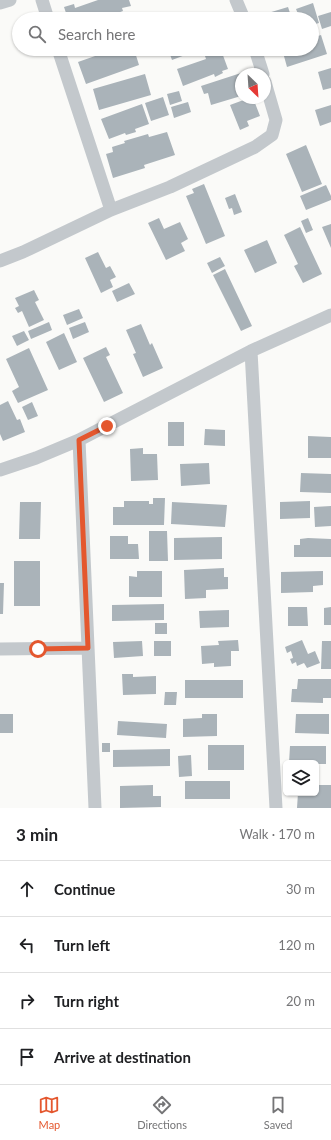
<!DOCTYPE html>
<meta charset="utf-8">
<style>
:root{--surface:#fff;--page:#f6f6f6;--text:#202124;--muted:#757577;--line:#e0e0e0;--accent:#e4572e}
body{margin:0;font-family:Lato,sans-serif;background:var(--page);color:var(--text)}
.controls{position:absolute;right:12px;bottom:12px;display:grid;overflow:hidden;border-radius:6px;box-shadow:0 1px 3px #0004}
.controls button{width:36px;height:36px;display:grid;place-items:center;padding:0;border:0;border-bottom:1px solid var(--line);background:var(--surface);color:var(--text);font:20px sans-serif}
.compass{position:absolute;left:235px;top:68px;width:36px;height:36px;border-radius:50%;background:var(--surface);box-shadow:0 1px 3px #0004;rotate:155deg}
.stop{position:absolute;width:12px;height:12px;margin:-9px;border:3px solid #e4572e;border-radius:50%;background:#fff}
.stop.end{background:#e4572e;border-color:#fff;box-shadow:0 1px 4px #0008}
.list{margin:0;padding:0;list-style:none}
h2{display:flex;justify-content:space-between;align-items:center;height:52px;margin:0;padding:0 16px;font-size:17px}
h2 small{font-size:13px;font-weight:400;color:var(--muted)}
.list li{display:grid;grid-template-columns:26px 1fr auto;gap:12px;align-items:center;box-sizing:border-box;height:56px;padding:0 16px;border-top:1px solid var(--line)}
.list b{display:block;font-size:15px;white-space:nowrap}
.list em{font-size:13px;font-style:normal;color:var(--muted)}
.icon{flex:none;width:22px;height:22px;fill:none;stroke:currentColor;stroke-width:2;stroke-linecap:round;stroke-linejoin:round}
.map{position:relative;flex:none;width:331px;height:808px;overflow:hidden}
.search{position:absolute;background:var(--surface);box-shadow:0 1px 3px #0004;left:12px;right:12px;top:12px;height:44px;display:flex;align-items:center;gap:10px;box-sizing:border-box;padding:0 14px;border-radius:22px;color:var(--muted);font-size:15px}
.sheet{height:276px;background:var(--surface)}
nav{display:flex;justify-content:space-around;align-items:center;box-sizing:border-box;height:56px;border-top:1px solid var(--line);background:var(--surface);font-size:11px;color:var(--muted)}
nav a{display:grid;justify-items:center;gap:2px}
nav .on{color:var(--accent)}
.map>svg:first-child{display:block}
.building{fill:#aab3b9}
.lines{fill:none;stroke-linecap:round;stroke-linejoin:round}
.minor{stroke:#c3c8cc;stroke-width:13}
.route{stroke:#e4572e;stroke-width:5}
</style>
<div class="map">
<svg width="331" height="808" viewBox="0 0 331 808">
<rect width="100%" height="100%" fill="#fafaf8"/>
<!-- building -->
<path class="building" d="M98,0H129L131,6L122,8L123,11L101,19L100,16L95,18V19H68L64,7L74,4L75,8Z
M313,3L319,23L312,25V19H270L268,13L288,7L291,16L298,14L296,9Z
M331,12V26L322,29L318,16Z
M321,35L327,54L287,67L282,49H312V38Z
M115,49H134L139,65L86,84L78,62Z
M168,49H201L172,60Z
M221,50L228,69L222,71L223,73L215,77L214,74L183,86L177,69L206,59L205,56Z
M331,68V88L323,90L318,72Z
M241,73V96L211,105L208,93L204,94L201,86Z
M145,74L151,95L99,110L93,89Z
M179,91L182,101L170,105L167,94Z
M163,97L169,115L151,121L145,103Z
M249,98H253L260,116L247,121L249,126L240,130L230,105Z
M188,102L191,112L174,118L171,107Z
M142,104L149,124L135,129L136,132L126,135L125,133L109,139L101,119Z
M331,105V122L320,126L315,110Z
M167,132L175,155L144,165L145,168L113,178L106,154L113,152L112,147L125,143L124,141L148,134L149,137Z
M306,145L322,184L302,192L286,154Z
M204,184L225,236L206,244L186,196L194,193L192,189Z
M326,185L331,196V200L306,210L300,196Z
M235,194L242,212L234,215L232,208L229,209L225,198Z
M159,218L164,229L180,222L188,239L181,243L185,251L166,260L148,223Z
M308,218L313,230L306,233L301,221Z
M331,224V248L322,227Z
M300,227L322,274L303,283L294,266L298,264L284,235Z
M267,240L277,263L255,273L244,250Z
M98,252L106,268L110,266L116,277L110,280L113,287L101,293L85,258Z
M220,257L225,266L212,273L207,263Z
M225,269L252,326L241,331L213,275Z
M129,283L135,294L117,302L112,291Z
M34,290L39,300L35,302L44,320L29,327L22,311L18,313L15,308L19,306L15,298Z
M79,309L83,318L67,325L63,315Z
M49,322L52,330L31,339L28,331Z
M85,322L89,332L73,339L69,328Z
M141,324L150,345L152,343L163,368L143,377L133,354L136,353L126,330Z
M24,331L29,340L17,346L12,336Z
M64,333L77,362L59,370L46,342Z
M106,347L110,355L106,357L123,393L104,402L83,358Z
M29,348L48,390L18,403L12,391L19,387L6,359Z
M8,401L17,420L20,419L25,432L3,441L0,434V405Z
M32,402L38,416L28,420L22,407Z
M168,422H184V446H168Z
M205,429L225,430V446L204,445Z
M308,436L331,437V458H308Z
M143,448V454H157L158,480L131,481L130,449Z
M209,463L210,484L181,486L180,464Z
M301,473L331,474V493L300,492Z
M153,498H165L164,525H113V507H124V501H149V504H153Z
M310,501V518L280,519V502Z
M20,502H41L40,539H19Z
M172,502L227,505L225,527L171,524Z
M331,506V526L315,527L314,507Z
M149,531H167L168,561H149Z
M110,536H128V544H138L139,559H110Z
M222,537V559L174,560V538Z
M308,538L331,539V557H294V545H300V539Z
M14,561H40V606H14Z
M224,568V577H228V589L206,590V598L185,599L184,570Z
M137,571H162V597H129V576L137,577Z
M323,571V585L313,586V592L281,593V572Z
M0,583H4L3,614H0Z
M164,604V620L112,621V605Z
M288,607H307L308,626H288Z
M331,607V625H324V608Z
M229,610V627L200,628L199,611Z
M155,623H167V634H155Z
M238,640L239,651H231V666L214,667V663L202,664L201,646L219,645L218,641Z
M302,640L308,654L315,651L320,663L307,668L304,663L297,666L296,662L292,664L290,659L293,658L291,651L287,653L285,647Z
M142,641L143,656L114,658L113,642Z
M154,641H171V656H154Z
M322,641H331V669H321Z
M122,674H133V677L156,676V694L123,695Z
M298,679H331V698H323V703L291,702L292,689H297Z
M185,680H243V698H185Z
M165,692H177L176,705H164Z
M0,714H13V733H0Z
M202,714H217V736L183,737V719L202,718Z
M296,714H329V734L295,733Z
M118,721L167,724L166,738L117,735Z
M102,743H110V752H102Z
M208,745H244V770H208Z
M290,746H326V764H316V763H289Z
M170,749V766L113,767V750Z
M191,755L192,776L179,777L178,756Z
M185,781H230V799H185Z
M153,785V796H161V807L120,808V786Z
M316,785H331V808H297L298,793H316Z"/>
<g class="lines">
<!-- minor -->
<path class="minor" d="M42,0L48,19
M236,0L244,19
M0,3L10,0
M58,49L111,210
M255,49L263,74
M0,261L23,252L111,210L170,187L255,147L272,135L276,120L265,82
M251,351L276,808
M79,440L95,808
M0,470L36,458L79,440L251,351L331,315
M0,649L88,648"/>
</g>
<g class="lines">
<!-- route -->
<path class="route" d="M38,649L88,648L79,440L107,426"/>
</g>
</svg>
<div class="controls">
<button><svg class="icon" aria-label="layers" viewBox="0 0 24 24"><path d="M12 4l9 5-9 5-9-5zM3 14l9 5 9-5"/></svg></button>
</div>
<svg class="compass" viewBox="-18 -18 36 36"><path d="M0-13l5 13h-10z" fill="#e53935"/><path d="M0 13l5-13h-10z" fill="#757577"/></svg>
<div class="stop" style="left:38px;top:649px"></div>
<div class="stop end" style="left:107px;top:426px"></div>
<div class="search"><svg class="icon" aria-label="search" viewBox="0 0 24 24"><circle cx="10" cy="10" r="6"/><path d="M15 15l6 6"/></svg>Search here</div>
</div>
<section class="sheet">
<h2>3 min<small>Walk · 170 m</small></h2>
<ul class="list">
<li><svg class="icon" aria-label="ahead" viewBox="0 0 24 24"><path d="M12 20V5M6 11l6-6 6 6"/></svg><div><b>Continue</b></div><em>30 m</em></li>
<li><svg class="icon" aria-label="left" viewBox="0 0 24 24"><path d="M17 20v-9H6M10 6l-5 5 5 5"/></svg><div><b>Turn left</b></div><em>120 m</em></li>
<li><svg class="icon" aria-label="right" viewBox="0 0 24 24"><path d="M7 20v-9h11M14 6l5 5-5 5"/></svg><div><b>Turn right</b></div><em>20 m</em></li>
<li><svg class="icon" aria-label="arrive" viewBox="0 0 24 24"><path d="M6 21V4h12l-3 4 3 4H6"/></svg><div><b>Arrive at destination</b></div></li>
</ul>
</section>
<nav>
<a class="on"><svg class="icon" aria-label="map" viewBox="0 0 24 24"><path d="M3 6l6-2 6 2 6-2v14l-6 2-6-2-6 2zM9 4v14M15 6v14"/></svg>Map</a>
<a><svg class="icon" aria-label="directions" viewBox="0 0 24 24"><path d="M12 3l9 9-9 9-9-9zM9 14v-3h6M13 9l2 2-2 2"/></svg>Directions</a>
<a><svg class="icon" aria-label="saved" viewBox="0 0 24 24"><path d="M7 4h10v16l-5-4-5 4z"/></svg>Saved</a>
</nav>
